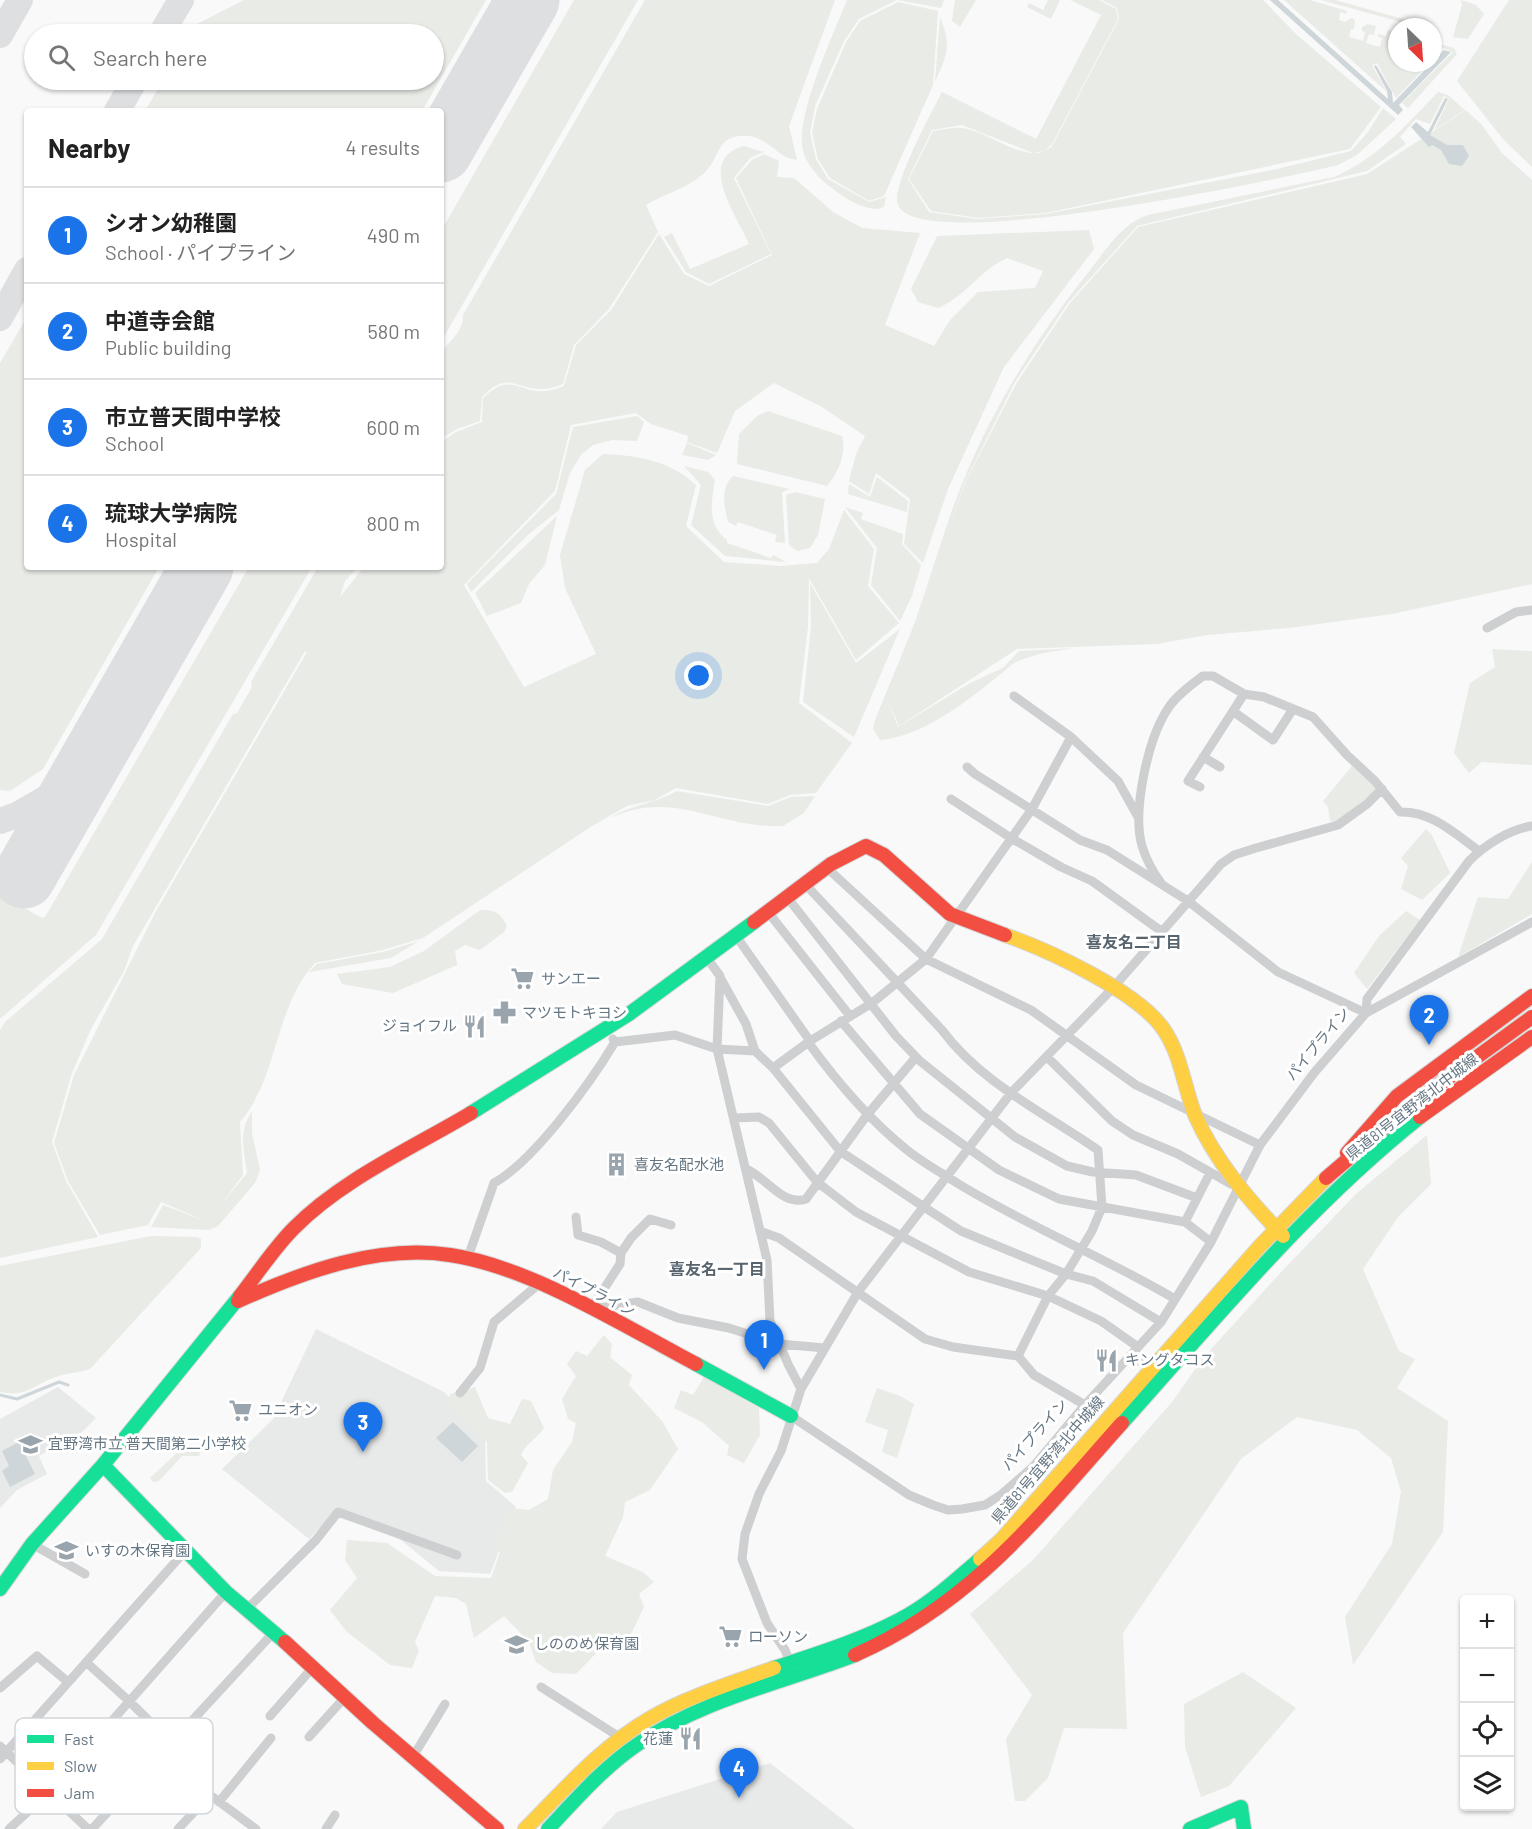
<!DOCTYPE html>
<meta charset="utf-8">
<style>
:root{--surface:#fff;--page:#f6f6f6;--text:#222;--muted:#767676;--line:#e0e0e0;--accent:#1a73e8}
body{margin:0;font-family:Barlow,"Noto Sans JP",sans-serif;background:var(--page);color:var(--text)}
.controls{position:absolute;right:18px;bottom:18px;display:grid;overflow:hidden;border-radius:6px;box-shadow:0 2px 4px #0004}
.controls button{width:54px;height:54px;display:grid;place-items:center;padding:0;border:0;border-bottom:2px solid var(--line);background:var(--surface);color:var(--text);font:30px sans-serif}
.compass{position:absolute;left:1388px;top:18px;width:54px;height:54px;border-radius:50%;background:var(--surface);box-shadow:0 2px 4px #0004;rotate:155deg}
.you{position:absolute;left:699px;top:676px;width:21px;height:21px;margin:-15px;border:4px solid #fff;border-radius:50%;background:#1a73e8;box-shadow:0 0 0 9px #1a73e833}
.badge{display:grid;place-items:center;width:39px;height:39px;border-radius:50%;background:var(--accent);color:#fff;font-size:20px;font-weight:700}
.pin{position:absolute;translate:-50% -50px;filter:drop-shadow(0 2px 3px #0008)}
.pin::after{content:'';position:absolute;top:32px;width:21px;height:18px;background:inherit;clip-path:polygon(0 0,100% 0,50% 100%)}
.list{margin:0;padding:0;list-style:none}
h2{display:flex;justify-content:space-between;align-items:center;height:78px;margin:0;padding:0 24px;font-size:26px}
h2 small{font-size:20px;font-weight:400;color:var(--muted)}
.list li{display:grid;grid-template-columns:39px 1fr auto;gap:18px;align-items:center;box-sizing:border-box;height:96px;padding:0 24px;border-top:2px solid var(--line)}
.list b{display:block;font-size:22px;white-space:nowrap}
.list p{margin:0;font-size:20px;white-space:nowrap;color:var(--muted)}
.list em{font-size:20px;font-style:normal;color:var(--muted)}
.icon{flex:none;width:33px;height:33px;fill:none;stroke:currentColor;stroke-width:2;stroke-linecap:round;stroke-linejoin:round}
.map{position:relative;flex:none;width:1532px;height:1829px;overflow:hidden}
.search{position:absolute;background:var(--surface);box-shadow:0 2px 4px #0004;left:24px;top:24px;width:420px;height:66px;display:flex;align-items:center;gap:15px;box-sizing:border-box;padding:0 21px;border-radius:33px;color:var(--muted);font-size:22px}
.panel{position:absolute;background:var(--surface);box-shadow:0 2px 4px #0004;left:24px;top:108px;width:420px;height:462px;border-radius:6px}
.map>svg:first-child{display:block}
.built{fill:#e8e9e9}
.green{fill:#e8ebe6}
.water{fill:#ced6d9}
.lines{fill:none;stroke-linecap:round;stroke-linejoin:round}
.stream{stroke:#ced6d9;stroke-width:3}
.taxiway{stroke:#dedfe0;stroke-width:26}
.runway{stroke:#dedfe0;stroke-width:63}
.fast-casing{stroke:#d5d6d7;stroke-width:16}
.slow-casing{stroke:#d5d6d7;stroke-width:16}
.jam-casing{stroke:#d5d6d7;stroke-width:16}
.street{stroke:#cecfd0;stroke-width:9}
.fast{stroke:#16e098;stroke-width:14}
.slow{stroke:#ffcf43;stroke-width:14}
.jam{stroke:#f24e42;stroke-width:14}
.labels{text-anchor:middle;stroke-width:6;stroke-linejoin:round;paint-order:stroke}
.poi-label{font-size:15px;fill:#657683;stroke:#fff;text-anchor:start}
.street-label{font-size:15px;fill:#657683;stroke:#fff}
.neighbourhood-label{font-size:16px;font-weight:bold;fill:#57646e;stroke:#fff}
.key{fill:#fff;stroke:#d1d6da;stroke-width:1.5}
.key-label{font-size:16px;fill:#657683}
</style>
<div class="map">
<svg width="1532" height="1829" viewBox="0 0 1532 1829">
<rect width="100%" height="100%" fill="#f9f9f9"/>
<!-- built -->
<path class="built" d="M316,1329L444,1392L485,1434L486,1481L516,1507L490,1574L439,1571L401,1540L339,1508L309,1539L222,1469L273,1419Z
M58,1387L96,1418L82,1432L39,1456L47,1474L17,1490L0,1508V1419Z
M770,1763L855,1829H601L617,1812Z"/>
<!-- green -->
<path class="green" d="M244,0H486L422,111H145L163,80H434V34H189L195,25Z
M574,0H638L441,342V231Z
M645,0H835L789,126L797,160C778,159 768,137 748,136C716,134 721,156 706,171C691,187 664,194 646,205L658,232L609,309L574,345L563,384C557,386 550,389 544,389C515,390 509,369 482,397L480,421L457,429L441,439V352C449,342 464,331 463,315Z
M847,0H944L941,8L897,0L859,19L844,41L815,106L810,133L816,159L828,179L869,202L886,197L884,207L878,209C862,209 846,199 833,189C821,180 809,168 804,154C792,122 834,33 847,0Z
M955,0H976L960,27L952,21Z
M1048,0H1060L1051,19L1027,7L1029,3L1043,10Z
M1070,0H1099L1116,9L1118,19L1052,144L1045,151L1033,153L962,125L932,130L908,179L929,212L978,219L1046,214L1277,169L1351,151L1368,132L1383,108L1396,119L1357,155L1338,165C1286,178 918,257 898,205C891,186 932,112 942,92L1036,139L1101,15Z
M1102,0H1263L1296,34L1381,107L1350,149L1046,213L979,218L931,211L909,179L933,131C942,130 952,127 961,128C989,130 1030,169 1052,146L1119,19L1117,8Z
M1284,0H1310L1347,11V14L1340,12L1339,20L1345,22L1352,18L1355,21L1354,29H1351L1349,37L1363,41L1365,32L1362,31V27L1368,24L1376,26L1374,35L1369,34L1366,43L1380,47L1382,38L1378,37V34L1386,36L1388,30L1397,32V63H1430L1396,98L1377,63L1372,65L1386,91Z
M1321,0H1335L1432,27H1419Z
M1461,0L1476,5L1484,14L1468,39L1453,37L1462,5Z
M1509,0H1532V167L1503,139L1457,81Z
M898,2L938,11L933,85L884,196L869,201L830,178L818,159L812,133L817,109L846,42L860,21Z
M940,17C952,46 947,55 935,82Z
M1433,42L1454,48L1457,54L1408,108L1402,103L1453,52L1443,48L1433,59Z
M1438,92L1448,95L1465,110L1434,130L1449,99L1444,96L1430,124L1416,119L1400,137L1406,144L1367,171L1137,226L1068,303L1015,382L965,482L946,538L966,481L1016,384L1070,303L1138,227L1367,174L1466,110L1482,125L1502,153L1532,180V584L1392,614L1289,628L1207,635L1157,644L1017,649L899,726L887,699L898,727L970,683L1003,668L1019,651L1077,648C1054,651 1035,653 1014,663C979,692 926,737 880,740L873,729L874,723C887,689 902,656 915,622C931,576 944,529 962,484C993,407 1038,335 1090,270C1106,250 1122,223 1148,215L1334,177C1378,158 1406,125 1438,92Z
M743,146L764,152L750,158L734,178L771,254L709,284L686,272L664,237L672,233L690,269L749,244C738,217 695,161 743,146Z
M764,154L779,161L777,177L794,178L833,212L862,228L920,233L885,325L934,346L950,320L978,292L1035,288L1043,271L1007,258C980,270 965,297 938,308L918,302L911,289L937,236L1089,230L1094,249L1004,367L948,489L923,563L904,544L910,499L876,473L869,494L849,481L856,454L865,436L822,407L774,383L735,411L717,453L687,442L688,436L651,424L636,413L571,425L555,491L464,585L524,687L596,654L565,588L560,555L585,470L603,454C637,455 671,461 696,485L686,526L724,562L781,566L817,563L829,549L844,510L874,549L868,586L899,623L856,660L809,578L808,627L799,703L852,743L816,793L790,795L768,804L676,788L655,800L627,806L592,826L423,938L383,950L315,963C274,1007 279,1077 240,1122L243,1175L219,1207L247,1173C244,1149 238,1132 252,1111V1133L260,1170L255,1183L218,1226L209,1230L151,1227L163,1205L208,1222L161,1202L148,1225L100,1235L68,1181L54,1143L74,1075L155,913L307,652L305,651L133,946L124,971L91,1029L72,1073L52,1142L66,1181L98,1237L0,1258V1030L5,1022L102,939L233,714L237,713L252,687L251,682L318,567H358L345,581L340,597L364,567H441V442L456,432L482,422L483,398C511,371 517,393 545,391C551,391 558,388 564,386L576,345L611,310L659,234L684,274L709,286L772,255L736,178L752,160Z
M27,317V567H159L43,769L10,791L0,790V363Z
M768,411L842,436C847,453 838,473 827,486L737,464L739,434L757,416Z
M637,416L644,422L637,441L612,440L593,445L581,455L570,473L559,510L529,534L471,592L467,584L556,494L573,427Z
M687,443L716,455L708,460L682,455Z
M684,466L708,472L715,480C711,503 707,525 727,540V543L771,558L773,555L786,562L725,556L691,525L701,485Z
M733,476L790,489L782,492L785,543L775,542L777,535L738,522L736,526L728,522C724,506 720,488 733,476Z
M877,477L908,501L907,512L848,494L849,484L870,497Z
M795,492L825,499L818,535L810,548L797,551L789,545L786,495Z
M845,507L863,513L861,519L903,534L902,544L921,565L912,596L900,621L871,585L877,548Z
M557,516L545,565L529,584L521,603L487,616L475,593Z
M249,567H312L96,935L0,1019V894L42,918L45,917Z
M810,583L856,663L900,629L854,737L803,702L811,626Z
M1492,649L1532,651V765L1482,762L1469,773L1454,753L1470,683L1495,667Z
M1352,766L1378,789L1337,822L1330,821L1328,807L1323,801Z
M677,791L768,806L791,797L815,796L804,813L783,826C718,829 676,788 610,818C632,804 654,804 677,791Z
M1426,829L1432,835L1450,873L1422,900L1401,889L1408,866L1401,858Z
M1532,862V914L1458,957L1478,897L1508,899Z
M480,910C495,910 500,912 507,926L504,932L480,950L465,945L455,951L457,965L393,993L342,984L337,974L390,967L424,951Z
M1406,911L1420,920L1367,989L1354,973L1379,936Z
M419,941L391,958L309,972L317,964L383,952Z
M1532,1003V1007L1422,1087L1430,1078Z
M1427,1135L1431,1184L1398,1217L1363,1269L1399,1351L1415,1359L1397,1388L1448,1421L1443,1532L1353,1665L1345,1617L1392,1544L1401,1492L1391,1458L1357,1430L1297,1417L1241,1459L1123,1633L1127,1729L1064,1728L1048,1778L1025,1801H1015L1006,1739L1032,1695L970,1614L1033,1560L1172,1402L1203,1358L1283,1270L1357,1193Z
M151,1236L197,1237L201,1239V1248L91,1368C80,1374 70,1372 59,1376C34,1383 29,1398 0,1392V1266Z
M604,1335L612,1344L610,1357L632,1375L629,1385L662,1421L678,1449L650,1490L625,1502L623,1517L605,1556L643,1572L654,1582L639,1594L644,1607L631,1634L602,1647L576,1674L552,1673L536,1662L529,1642L504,1616L474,1638L466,1604L456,1598L435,1596L415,1642L419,1651L412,1668L390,1665L347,1632L330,1610L357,1578L345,1560L347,1540L387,1543L435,1576L491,1578L500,1552L493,1547L507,1508L529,1510L548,1499L553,1470L572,1442L576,1423L568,1419L562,1399L576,1376L567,1364L576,1351L587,1356Z
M704,1377L759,1408L760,1435L744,1463L727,1455L729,1446L702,1422L674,1408L681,1390L693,1395Z
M475,1387L488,1418L510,1424L522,1399L531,1401L544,1428C536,1440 528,1441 521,1455L528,1463L512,1492L505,1493L488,1480L487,1442L447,1404L450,1394Z
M877,1388L900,1396L914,1404L897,1458L882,1452L888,1430L865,1422Z
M193,1446L201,1451L199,1456H182L159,1481L153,1482L150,1478L182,1448Z
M1243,1672L1296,1708L1229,1786L1201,1797L1185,1747L1184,1704Z"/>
<!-- water -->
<path class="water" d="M1270,0H1278L1388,99L1387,91L1374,66L1376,65L1392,92L1393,103L1444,50L1451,52L1399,105L1403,110L1398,115Z
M1445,98L1448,99L1430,135L1447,145H1463L1469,156L1462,166L1449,164L1441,150L1432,145L1429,147L1411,127L1416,122L1428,132Z
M453,1422L478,1446L462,1462L436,1438Z
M19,1442L35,1474L10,1487L2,1471L9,1466L2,1451Z"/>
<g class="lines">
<!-- stream -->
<path class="stream" d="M0,1395L17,1399L59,1382L68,1385"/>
<!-- taxiway -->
<path class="taxiway" d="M161,34L181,0
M0,35L20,0
M117,111L135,80
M0,318L27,270
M0,821L17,815L81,778"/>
<!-- runway -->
<path class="runway" d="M441,151L528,0
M24,877L202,567"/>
<defs>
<path id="fast" d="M471,1113L629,1014L754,922
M696,1364L791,1416
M1122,1423C1217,1317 1308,1206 1420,1117
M103,1465L226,1592L285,1642
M0,1589L32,1544L103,1465L240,1296
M774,1668C816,1654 859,1641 899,1620C929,1605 954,1581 980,1559
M548,1829C576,1799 604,1767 638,1744C703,1699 782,1683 855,1655
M1190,1829L1241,1807L1244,1829"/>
<path id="slow" d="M1005,935C1048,950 1139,992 1164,1030C1181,1055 1184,1087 1195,1115C1215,1161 1249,1200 1283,1236
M980,1559L1001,1540L1260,1246L1326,1178
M525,1829C564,1790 601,1747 649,1719C684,1698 735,1682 774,1668"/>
<path id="jam" d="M754,922L831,864L866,846L884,855L950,914L1005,935
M1420,1117L1532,1037
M1347,1153L1397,1096L1532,996
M1326,1178L1411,1105L1532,1017
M240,1296C258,1273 274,1248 294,1228C341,1180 414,1147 471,1113
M238,1301C303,1272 378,1244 450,1255C531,1267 624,1326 696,1364
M285,1642L373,1723L497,1829
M855,1655C972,1604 1039,1516 1122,1423"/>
</defs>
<!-- fast casing -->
<use href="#fast" class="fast-casing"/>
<!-- slow casing -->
<use href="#slow" class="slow-casing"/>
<!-- jam casing -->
<use href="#jam" class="jam-casing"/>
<!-- street -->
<path class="street" d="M1487,628L1516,612L1532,610
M1234,712L1273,740L1293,709
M1071,737L1118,781L1138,817
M1203,757L1220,767
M967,767L975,774L1080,840L1107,850L1188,901L1278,972L1366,1013L1367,999L1469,861C1485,845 1510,829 1532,826
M1200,787L1188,781L1244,694
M951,799L1011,838L1061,867L1092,881L1161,931
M827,868L926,959L1031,1010L1136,1085L1260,1145
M1161,883C1153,872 1146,859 1142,846C1132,811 1148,737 1169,707C1177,695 1192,684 1203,676H1213L1244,694L1264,697L1313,717L1347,755L1375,781L1400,812C1432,811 1455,834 1479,851
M805,884L942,1030C981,1083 1045,1113 1098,1150L1102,1207L1092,1231L1066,1274L1048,1296L1018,1356
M787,897L896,1036L920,1061L1015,1137L1067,1166L1093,1172L1136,1175L1197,1198
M768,912L850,1016
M736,936L810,1041
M707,958L720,976L717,1049L767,1260L770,1321L788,1364L801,1389
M721,979L746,1024L755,1051
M841,1021L920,1114L999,1170L1059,1199L1185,1222L1211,1242
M615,1042L675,1035L717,1049L755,1051L773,1068L810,1041L872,1003L926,959L1032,809L1071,737L1014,696
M808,1042C837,1082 868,1119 907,1150C922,1162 940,1172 957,1183C1027,1226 1104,1257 1175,1299
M1047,1057L1112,1121L1133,1135L1178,1154L1231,1184H1236
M773,1068L840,1151L924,1207L961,1231L1066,1274L1093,1281L1161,1322
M734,1118L759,1117L769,1123L817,1182L856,1212L969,1272L1048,1296L1101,1321L1138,1347
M746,1169C766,1177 783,1207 806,1199L867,1115L916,1057
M576,1217L578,1235L601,1242L621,1253L620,1264L591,1309
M1185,1222L1210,1173
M760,1231L779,1238L925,1339L953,1347L1018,1356L1034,1375L1085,1405
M621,1253L631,1238L650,1219L671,1225
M467,1260L494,1183C534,1161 591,1082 615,1042L613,1039
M591,1309L638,1302L678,1318L729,1328L779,1344L825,1348
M1132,1355L1150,1369
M460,1393L480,1368L494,1322L540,1283
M791,1416L909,1495L933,1505L948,1510L962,1509L985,1505L1002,1494L1033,1467L1085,1405L1161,1322L1211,1242L1260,1145L1314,1073L1366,1013L1532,922
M32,1544L85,1574
M246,1610L316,1540L338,1512L457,1555
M86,1662L129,1701L198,1769
M792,1667L785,1650L767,1623L742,1559L745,1534L759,1494L781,1451L801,1389L858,1292L1011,1093L1112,989L1221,864L1234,855L1256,848L1338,825L1367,804L1382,789
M541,1687L621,1738
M0,1688L37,1656L68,1682
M270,1716L314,1666
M309,1737L346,1696
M0,1746L88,1829
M409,1755L417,1750L445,1704
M0,1759L186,1550
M219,1802L271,1738
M9,1829L49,1792L226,1592
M92,1829L273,1633
M178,1829L210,1795L256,1829
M326,1829L335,1815"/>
<!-- fast -->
<use href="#fast" class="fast"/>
<!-- slow -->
<use href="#slow" class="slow"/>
<!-- jam -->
<use href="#jam" class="jam"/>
</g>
<!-- icons -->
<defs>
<symbol id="supermarket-bare" viewBox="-9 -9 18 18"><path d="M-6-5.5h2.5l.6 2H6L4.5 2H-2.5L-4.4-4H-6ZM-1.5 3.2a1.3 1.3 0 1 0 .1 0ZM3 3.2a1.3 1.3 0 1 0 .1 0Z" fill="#99a4ac" stroke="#fff" stroke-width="2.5" paint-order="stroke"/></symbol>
<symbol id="pharmacy-bare" viewBox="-9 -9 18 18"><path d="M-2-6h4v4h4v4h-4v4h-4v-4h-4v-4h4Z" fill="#99a4ac" stroke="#fff" stroke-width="2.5" paint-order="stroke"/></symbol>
<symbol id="restaurant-bare" viewBox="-9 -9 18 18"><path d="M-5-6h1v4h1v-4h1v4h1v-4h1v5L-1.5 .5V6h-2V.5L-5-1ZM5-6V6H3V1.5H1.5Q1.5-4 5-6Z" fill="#99a4ac" stroke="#fff" stroke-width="2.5" paint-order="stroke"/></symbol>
<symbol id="building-bare" viewBox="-9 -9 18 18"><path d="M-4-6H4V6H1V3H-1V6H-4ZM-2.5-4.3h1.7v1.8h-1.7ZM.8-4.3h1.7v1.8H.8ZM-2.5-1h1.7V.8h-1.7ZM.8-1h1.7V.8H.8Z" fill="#99a4ac" stroke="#fff" stroke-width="2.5" paint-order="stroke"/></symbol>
<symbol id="school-bare" viewBox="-9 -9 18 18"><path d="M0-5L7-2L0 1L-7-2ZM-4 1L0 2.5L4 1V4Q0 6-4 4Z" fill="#99a4ac" stroke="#fff" stroke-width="2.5" paint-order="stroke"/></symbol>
</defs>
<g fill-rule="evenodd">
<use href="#supermarket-bare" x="506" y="962" width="33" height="33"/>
<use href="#pharmacy-bare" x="488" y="996" width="33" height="33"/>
<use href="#restaurant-bare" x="458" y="1010" width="33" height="33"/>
<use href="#building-bare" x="600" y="1148" width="33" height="33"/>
<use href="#restaurant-bare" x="1090" y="1344" width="33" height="33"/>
<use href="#supermarket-bare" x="224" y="1394" width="33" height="33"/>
<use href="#school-bare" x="14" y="1428" width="33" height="33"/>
<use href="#school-bare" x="50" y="1534" width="33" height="33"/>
<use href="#supermarket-bare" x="714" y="1620" width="33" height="33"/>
<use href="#school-bare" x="500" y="1628" width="33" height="33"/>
<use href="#restaurant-bare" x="674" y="1722" width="33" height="33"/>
</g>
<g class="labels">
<!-- poi labels -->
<g class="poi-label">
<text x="541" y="984">サンエー</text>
<text x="522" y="1018">マツモトキヨシ</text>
<text x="457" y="1031" text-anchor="end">ジョイフル</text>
<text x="634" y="1170">喜友名配水池</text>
<text x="1125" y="1365">キングタコス</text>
<text x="258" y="1415">ユニオン</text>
<text x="48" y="1449">宜野湾市立 普天間第二小学校</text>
<text x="85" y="1556">いすの木保育園</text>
<text x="748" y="1642">ローソン</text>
<text x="534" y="1649">しののめ保育園</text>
<text x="673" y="1744" text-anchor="end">花蓮</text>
</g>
<!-- street labels -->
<g class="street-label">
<text transform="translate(1318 1044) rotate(-50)" y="5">パイプライン</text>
<text transform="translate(1412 1107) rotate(-38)" y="5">県道81号宜野湾北中城線</text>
<text transform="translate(594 1292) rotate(27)" y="5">パイプライン</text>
<text transform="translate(1035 1435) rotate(-48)" y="5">パイプライン</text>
<text transform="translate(1048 1460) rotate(-49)" y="5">県道81号宜野湾北中城線</text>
</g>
<!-- neighbourhood labels -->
<g class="neighbourhood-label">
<text x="1134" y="948">喜友名二丁目</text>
<text x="717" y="1275">喜友名一丁目</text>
</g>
</g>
<!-- legend -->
<rect x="15" y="1718" width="198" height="96" rx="9" class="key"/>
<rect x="27" y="1735" width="27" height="8" fill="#16e098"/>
<rect x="27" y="1762" width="27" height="8" fill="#ffcf43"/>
<rect x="27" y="1789" width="27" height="8" fill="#f24e42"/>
<g class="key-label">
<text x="64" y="1745">Fast</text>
<text x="64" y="1772">Slow</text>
<text x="64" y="1799">Jam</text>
</g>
</svg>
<div class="controls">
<button>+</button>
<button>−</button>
<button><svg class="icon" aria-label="locate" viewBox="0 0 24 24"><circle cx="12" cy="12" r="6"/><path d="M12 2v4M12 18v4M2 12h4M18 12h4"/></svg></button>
<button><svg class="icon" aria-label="layers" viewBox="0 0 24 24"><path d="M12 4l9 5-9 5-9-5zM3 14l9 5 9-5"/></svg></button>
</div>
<svg class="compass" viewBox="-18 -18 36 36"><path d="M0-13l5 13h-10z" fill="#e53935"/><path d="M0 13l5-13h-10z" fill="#767676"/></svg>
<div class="you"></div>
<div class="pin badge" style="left:764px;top:1370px">1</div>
<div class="pin badge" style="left:1429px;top:1045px">2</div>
<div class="pin badge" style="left:363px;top:1452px">3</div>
<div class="pin badge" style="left:739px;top:1798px">4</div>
<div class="search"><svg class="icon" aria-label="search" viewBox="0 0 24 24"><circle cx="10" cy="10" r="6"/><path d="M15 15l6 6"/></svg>Search here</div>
<section class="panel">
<h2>Nearby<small>4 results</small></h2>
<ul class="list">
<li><span class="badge">1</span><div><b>シオン幼稚園</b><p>School · パイプライン</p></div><em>490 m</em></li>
<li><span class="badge">2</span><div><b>中道寺会館</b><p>Public building</p></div><em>580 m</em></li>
<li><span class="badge">3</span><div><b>市立普天間中学校</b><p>School</p></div><em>600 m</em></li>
<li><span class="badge">4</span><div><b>琉球大学病院</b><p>Hospital</p></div><em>800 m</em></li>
</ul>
</section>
</div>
